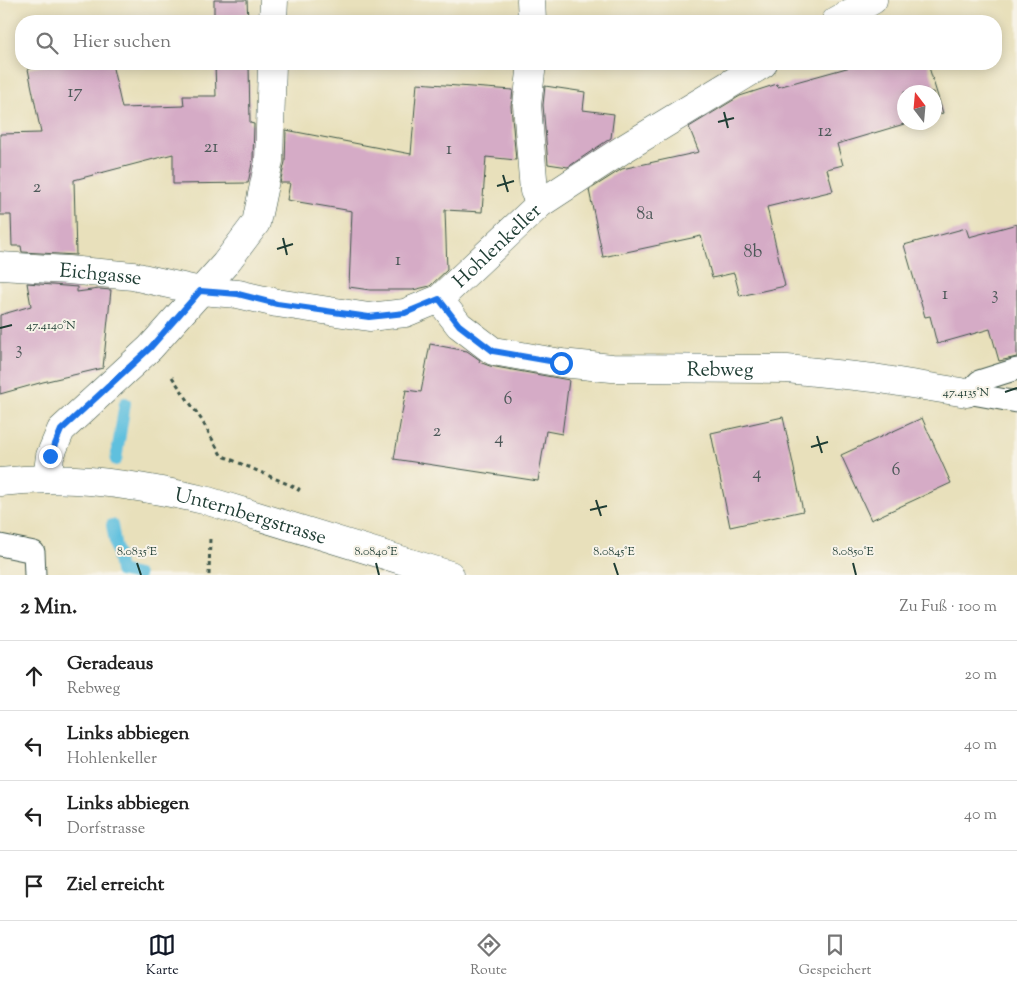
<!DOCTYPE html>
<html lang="de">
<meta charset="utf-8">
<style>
:root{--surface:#fff;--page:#f6f6f6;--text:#222;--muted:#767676;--line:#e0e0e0;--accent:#111827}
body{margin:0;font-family:"Sorts Mill Goudy",serif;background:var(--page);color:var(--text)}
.compass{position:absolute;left:897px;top:85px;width:45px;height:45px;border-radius:50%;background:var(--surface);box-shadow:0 2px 12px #0003;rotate:344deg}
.stop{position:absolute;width:15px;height:15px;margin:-11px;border:4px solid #1a73e8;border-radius:50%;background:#fff}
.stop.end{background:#1a73e8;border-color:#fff;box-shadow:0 1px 5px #0008}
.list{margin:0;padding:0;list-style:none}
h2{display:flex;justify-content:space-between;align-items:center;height:65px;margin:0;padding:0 20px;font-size:21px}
h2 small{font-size:16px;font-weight:400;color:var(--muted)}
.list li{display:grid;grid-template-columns:32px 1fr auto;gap:15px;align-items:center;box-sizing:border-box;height:70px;padding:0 20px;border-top:1px solid var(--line)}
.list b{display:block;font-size:19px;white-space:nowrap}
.list p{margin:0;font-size:16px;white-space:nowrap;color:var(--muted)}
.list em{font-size:16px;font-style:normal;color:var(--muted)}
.icon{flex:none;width:28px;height:28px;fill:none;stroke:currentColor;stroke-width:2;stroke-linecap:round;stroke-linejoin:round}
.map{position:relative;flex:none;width:1017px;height:575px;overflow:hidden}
.search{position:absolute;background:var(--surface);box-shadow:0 2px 12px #0003;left:15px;right:15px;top:15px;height:55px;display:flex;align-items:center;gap:12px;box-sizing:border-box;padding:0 18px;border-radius:20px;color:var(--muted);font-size:19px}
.sheet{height:345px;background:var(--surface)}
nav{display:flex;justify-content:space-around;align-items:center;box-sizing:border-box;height:70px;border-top:1px solid var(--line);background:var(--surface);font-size:14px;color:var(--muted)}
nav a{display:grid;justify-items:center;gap:2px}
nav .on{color:var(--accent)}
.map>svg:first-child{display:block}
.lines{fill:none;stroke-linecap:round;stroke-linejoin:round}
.stream{stroke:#5fc0de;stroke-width:12}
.building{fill:#d5abc6}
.service-casing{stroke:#3d5548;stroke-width:23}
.minor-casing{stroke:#3d5548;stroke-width:29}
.tertiary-casing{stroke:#3d5548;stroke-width:29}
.path{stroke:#3d5548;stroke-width:3;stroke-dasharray:4 4;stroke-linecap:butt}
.service{stroke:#fff;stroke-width:21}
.minor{stroke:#fff;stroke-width:28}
.tertiary{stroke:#fff;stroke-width:28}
.route{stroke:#1a73e8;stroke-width:6}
.ticks{fill:none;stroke:#1f3d34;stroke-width:2}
.labels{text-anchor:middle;stroke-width:4;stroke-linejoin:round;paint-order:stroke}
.number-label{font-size:18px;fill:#4c5858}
.street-label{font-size:20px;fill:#1f3d34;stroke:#f7f3e8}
.ticks-label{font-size:12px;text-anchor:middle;fill:#1f3d34;stroke:#f7f3e8;stroke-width:4;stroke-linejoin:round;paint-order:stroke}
</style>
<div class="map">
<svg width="1017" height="575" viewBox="0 0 1017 575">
<rect width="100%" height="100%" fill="#f7f3e8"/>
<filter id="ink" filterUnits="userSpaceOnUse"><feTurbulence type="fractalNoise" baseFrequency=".02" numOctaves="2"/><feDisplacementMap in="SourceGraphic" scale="10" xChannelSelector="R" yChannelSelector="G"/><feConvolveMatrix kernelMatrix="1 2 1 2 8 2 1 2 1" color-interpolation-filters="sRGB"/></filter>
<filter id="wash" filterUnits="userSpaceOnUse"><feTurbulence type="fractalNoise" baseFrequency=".0096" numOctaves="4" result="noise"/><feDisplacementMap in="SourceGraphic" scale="20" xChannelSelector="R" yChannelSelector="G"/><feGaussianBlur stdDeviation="1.12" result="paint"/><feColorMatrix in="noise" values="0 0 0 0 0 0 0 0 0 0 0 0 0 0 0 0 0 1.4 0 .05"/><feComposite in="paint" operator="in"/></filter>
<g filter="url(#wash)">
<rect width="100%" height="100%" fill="#e8e0bb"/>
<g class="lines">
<!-- stream -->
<path class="stream" d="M116,460L125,403
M112,525L120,571L138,575"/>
</g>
<g id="blocks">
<!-- building -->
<path class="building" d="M214,0H247L248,21H214Z
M54,64H112L122,108L184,106L183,96H216L215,64H249L250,123L254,124L253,159L248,183L173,184V154L74,180L76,255L22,252L21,246H12L11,215H0V134L41,133L28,69Z
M861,64H928L943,113L934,116V92H904V122H911L837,144L843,165L827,169L833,191L767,207L785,286L740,296L734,273L712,278L701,236L603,257L589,190L622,169L699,152L689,127L740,96L777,84L778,87Z
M417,83L513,90L511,106L516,160L486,157L482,212L445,210L447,270L430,286L413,290H370L349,287L352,211L287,200L290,183H280L285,162L286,130L411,154Z
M545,86L585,92L583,110L614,114L611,138L568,167L548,164L543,105Z
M1017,224V357L999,361L990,329L937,344L930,316L925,317L904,245L966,228L969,237Z
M27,283L77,287V292L99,289L111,290L103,368L43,382L0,394V315L31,306Z
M430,344L467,351L480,360L479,362L490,366L569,380L562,434L546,431L538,481L394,459L406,390L421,392Z
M783,417L803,511L730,527L711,433Z
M922,418L951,483L871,520L841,455Z"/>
</g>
</g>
<g filter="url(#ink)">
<use href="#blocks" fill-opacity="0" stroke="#3d5548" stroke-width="1"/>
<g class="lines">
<defs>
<path id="service" d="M967,393L979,381L1017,369
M967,393L1017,402
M0,545L34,552L35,575"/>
<g id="minor">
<path d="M531,0L532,21"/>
<path d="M273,21L274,0"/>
<path d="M836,21L873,0"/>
<path d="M532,64L527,105L534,191L541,203"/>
<path id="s1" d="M0,266L68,270L133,276L200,291L238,294L277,303L369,317L405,313L439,299L541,203L625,148L763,64"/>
<path id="s2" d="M439,299L459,325L493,351L561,363L612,368L787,369L874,378L967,393"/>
<path d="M47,479L50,456L61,430L150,348L225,264L256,223L269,161L272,64"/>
</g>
<g id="tertiary">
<path id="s3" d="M0,482C69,474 140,485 208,501L450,575"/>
</g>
</defs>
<!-- service casing -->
<use href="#service" class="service-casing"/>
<!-- minor casing -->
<use href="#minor" class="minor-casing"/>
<!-- tertiary casing -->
<use href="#tertiary" class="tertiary-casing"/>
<!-- path -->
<path class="path" d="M172,377L201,419L221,455L299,489L297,492
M209,575L210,537"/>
<!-- service -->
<use href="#service" class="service"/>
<!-- minor -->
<use href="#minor" class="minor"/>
<!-- tertiary -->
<use href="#tertiary" class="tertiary"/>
</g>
</g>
<g class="lines" filter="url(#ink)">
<!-- route -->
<path class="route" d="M50,456L61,430L150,348L200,291L238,294L277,304L369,317L405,313L439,299L459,325L493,351L561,363"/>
</g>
<!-- ticks -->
<path class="ticks" d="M724,112L728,128M718,122L734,118M503,175L508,192M497,186L514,181M283,238L287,255M277,249L293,244M0,328L12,325M1005,392L1017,388M817,436L822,453M811,447L828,442M596,500L601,516M590,510L607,506M137,563L141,575M376,563L379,575M614,563L618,575M853,563L856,575"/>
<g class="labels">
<!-- number labels -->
<g class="number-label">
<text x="75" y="97">17</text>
<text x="825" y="136">12</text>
<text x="211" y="152">21</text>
<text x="449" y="154">1</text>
<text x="37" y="192">2</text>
<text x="645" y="219">8a</text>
<text x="753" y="257">8b</text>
<text x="398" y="265">1</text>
<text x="945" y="299">1</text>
<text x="995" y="299">3</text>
<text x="19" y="354">3</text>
<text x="508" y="404">6</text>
<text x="437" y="436">2</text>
<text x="499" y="443">4</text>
<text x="896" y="475">6</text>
<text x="757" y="478">4</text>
</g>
<!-- street labels -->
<g class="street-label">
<text dy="7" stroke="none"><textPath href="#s1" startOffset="525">Hohlenkeller</textPath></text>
<text dy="7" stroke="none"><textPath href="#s1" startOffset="101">Eichgasse</textPath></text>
<text dy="7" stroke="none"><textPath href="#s2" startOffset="304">Rebweg</textPath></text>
<text dy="7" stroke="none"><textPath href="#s3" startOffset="255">Unternbergstrasse</textPath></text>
</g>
</g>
<g class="ticks-label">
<text x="51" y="329">47.4140°N</text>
<text x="966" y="396">47.4135°N</text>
<text x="137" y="555">8.0835°E</text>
<text x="376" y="555">8.0840°E</text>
<text x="614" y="555">8.0845°E</text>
<text x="853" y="555">8.0850°E</text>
</g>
</svg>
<svg class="compass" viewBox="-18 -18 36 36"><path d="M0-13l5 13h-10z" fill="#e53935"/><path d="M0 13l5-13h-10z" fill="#767676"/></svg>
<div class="stop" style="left:561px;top:363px"></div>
<div class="stop end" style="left:50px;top:456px"></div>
<div class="search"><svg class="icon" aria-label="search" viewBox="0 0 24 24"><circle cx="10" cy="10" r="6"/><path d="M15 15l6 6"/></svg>Hier suchen</div>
</div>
<section class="sheet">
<h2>2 Min.<small>Zu Fuß · 100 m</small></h2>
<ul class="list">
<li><svg class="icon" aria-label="ahead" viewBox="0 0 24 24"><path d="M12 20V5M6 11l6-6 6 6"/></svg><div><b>Geradeaus</b><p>Rebweg</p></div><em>20 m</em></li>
<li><svg class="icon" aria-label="left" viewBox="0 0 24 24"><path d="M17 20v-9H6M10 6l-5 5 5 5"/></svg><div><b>Links abbiegen</b><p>Hohlenkeller</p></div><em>40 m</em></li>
<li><svg class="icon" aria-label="left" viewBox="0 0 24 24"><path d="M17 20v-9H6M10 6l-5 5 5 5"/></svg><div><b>Links abbiegen</b><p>Dorfstrasse</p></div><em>40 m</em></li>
<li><svg class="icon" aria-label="arrive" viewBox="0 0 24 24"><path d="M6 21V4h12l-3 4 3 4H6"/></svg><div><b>Ziel erreicht</b></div></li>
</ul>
</section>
<nav>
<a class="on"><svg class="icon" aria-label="map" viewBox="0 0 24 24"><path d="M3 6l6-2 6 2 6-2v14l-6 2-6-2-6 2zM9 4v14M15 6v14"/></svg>Karte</a>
<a><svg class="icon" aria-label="directions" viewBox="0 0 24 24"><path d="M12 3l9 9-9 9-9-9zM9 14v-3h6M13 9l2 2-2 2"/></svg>Route</a>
<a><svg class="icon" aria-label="saved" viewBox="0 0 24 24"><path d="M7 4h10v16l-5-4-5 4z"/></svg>Gespeichert</a>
</nav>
